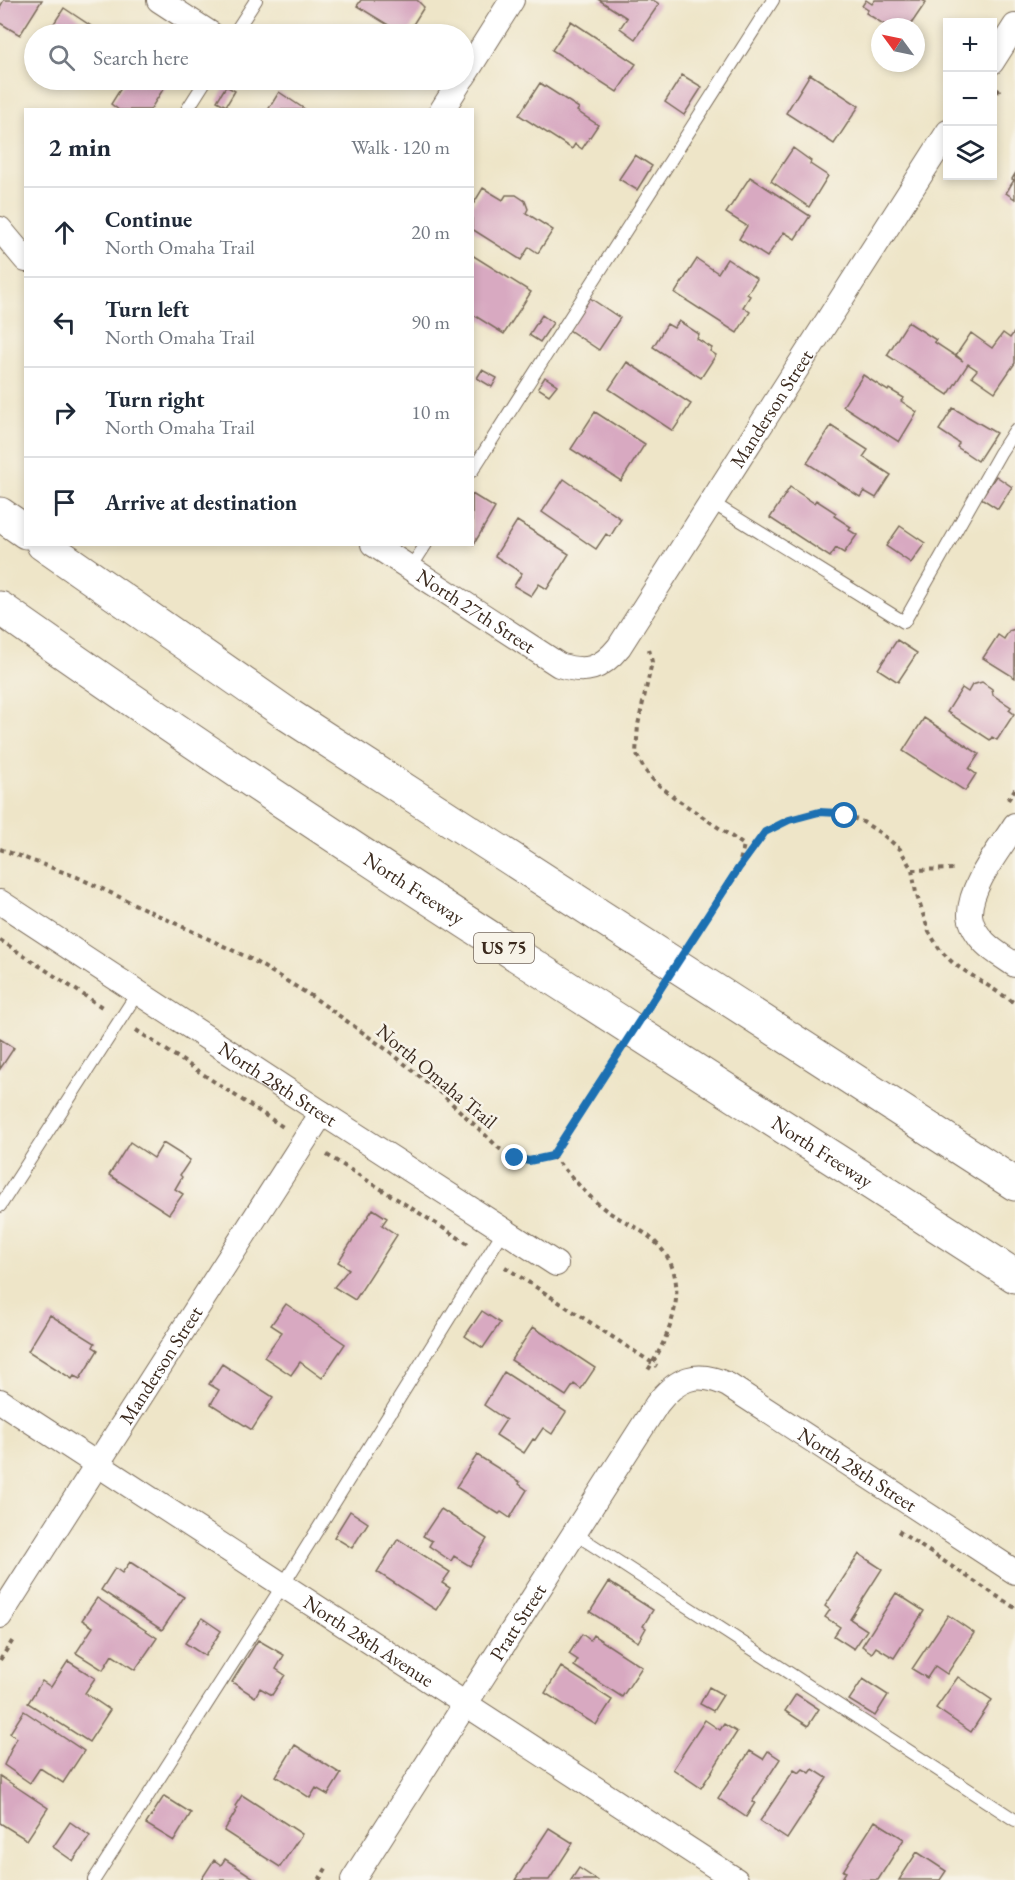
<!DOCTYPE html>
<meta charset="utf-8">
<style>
:root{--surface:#fff;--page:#f6f6f7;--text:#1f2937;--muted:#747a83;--line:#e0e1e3}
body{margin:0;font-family:"EB Garamond",serif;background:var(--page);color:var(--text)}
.controls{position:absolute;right:18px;top:18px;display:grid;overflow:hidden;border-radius:0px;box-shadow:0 3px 9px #0003}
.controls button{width:54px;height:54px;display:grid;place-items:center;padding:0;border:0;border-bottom:2px solid var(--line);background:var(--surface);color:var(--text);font:30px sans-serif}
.compass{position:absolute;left:871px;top:18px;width:54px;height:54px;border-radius:50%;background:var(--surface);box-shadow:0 3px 9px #0003;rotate:303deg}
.stop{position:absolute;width:18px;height:18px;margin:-14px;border:4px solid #1f6fb2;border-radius:50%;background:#fff}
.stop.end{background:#1f6fb2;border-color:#fff;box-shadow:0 2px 6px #0008}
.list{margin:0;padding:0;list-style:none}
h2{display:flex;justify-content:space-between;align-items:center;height:78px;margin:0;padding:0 24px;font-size:26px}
h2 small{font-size:20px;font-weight:400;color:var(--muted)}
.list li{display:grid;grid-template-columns:39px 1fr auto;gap:18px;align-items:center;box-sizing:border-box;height:90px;padding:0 24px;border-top:2px solid var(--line)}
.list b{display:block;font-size:22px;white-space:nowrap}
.list p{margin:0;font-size:20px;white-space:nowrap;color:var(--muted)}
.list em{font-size:20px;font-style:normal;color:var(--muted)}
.icon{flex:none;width:33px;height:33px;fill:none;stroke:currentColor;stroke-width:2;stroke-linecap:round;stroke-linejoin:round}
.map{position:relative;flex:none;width:1015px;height:1880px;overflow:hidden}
.search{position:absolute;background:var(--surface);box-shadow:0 3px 9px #0003;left:24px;top:24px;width:450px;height:66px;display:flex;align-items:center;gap:15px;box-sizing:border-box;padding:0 21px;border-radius:33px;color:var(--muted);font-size:22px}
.panel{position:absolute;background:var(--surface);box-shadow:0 3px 9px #0003;left:24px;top:108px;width:450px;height:438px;border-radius:0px}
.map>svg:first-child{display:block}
.building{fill:#d8a9c1}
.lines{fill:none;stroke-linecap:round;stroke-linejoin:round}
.lane-casing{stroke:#7a6b5a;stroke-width:14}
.street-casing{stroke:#7a6b5a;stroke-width:26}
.highway-casing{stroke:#7a6b5a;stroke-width:35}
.path{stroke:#7a6b5a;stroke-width:4;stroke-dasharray:4.5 4.5;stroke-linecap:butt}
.lane{stroke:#fff;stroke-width:12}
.street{stroke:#fff;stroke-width:24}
.highway{stroke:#fff;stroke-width:33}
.path-bridge{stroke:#7a6b5a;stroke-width:4;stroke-dasharray:4.5 4.5;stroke-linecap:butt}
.route{stroke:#1f6fb2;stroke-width:8}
.labels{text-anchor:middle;stroke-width:5;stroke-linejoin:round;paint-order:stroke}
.shield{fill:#f7f3e8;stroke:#73665b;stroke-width:1.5}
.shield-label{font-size:18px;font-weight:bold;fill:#3b2a1e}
.street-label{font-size:20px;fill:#3b2a1e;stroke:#f7f3e8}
</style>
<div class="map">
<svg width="1015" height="1880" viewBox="0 0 1015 1880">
<rect width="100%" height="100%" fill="#f7f3e8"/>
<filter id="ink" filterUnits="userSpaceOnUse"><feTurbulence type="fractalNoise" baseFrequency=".0167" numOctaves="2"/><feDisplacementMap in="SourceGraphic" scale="12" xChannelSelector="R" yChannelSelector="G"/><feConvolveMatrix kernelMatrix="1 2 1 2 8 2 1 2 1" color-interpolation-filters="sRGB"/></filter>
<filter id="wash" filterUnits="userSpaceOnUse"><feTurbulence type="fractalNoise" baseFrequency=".008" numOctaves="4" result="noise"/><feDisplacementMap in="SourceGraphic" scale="24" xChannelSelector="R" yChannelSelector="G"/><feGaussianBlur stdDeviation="1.35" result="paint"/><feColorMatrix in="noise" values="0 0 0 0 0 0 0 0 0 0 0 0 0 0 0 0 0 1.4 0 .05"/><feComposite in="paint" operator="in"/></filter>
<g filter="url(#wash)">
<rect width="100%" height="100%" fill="#eee5c8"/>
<g id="blocks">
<!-- building -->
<path class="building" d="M4,0H42L20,35L0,23V7Z
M361,0H417L424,7L407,34H403L357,6Z
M599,0H653L659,4L635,39L620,28L627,18Z
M866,0L872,4L875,0H922L926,2L909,27H888L866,13L868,10L862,6Z
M64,8L91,26L86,34H47Z
M571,21L636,64L617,92L552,50Z
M810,74L859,106L834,144L786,113Z
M682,75L702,87L684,115L665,102Z
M126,80H169L150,110H119L111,104Z
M540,83L579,108L577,111L598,125L582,149L575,144L572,149L519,115Z
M226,86L235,91L226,106L217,101Z
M279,92L306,110H268Z
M793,148L811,161L810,164L828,176L809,207L771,181Z
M635,155L652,166L637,190L619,179Z
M1015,174V199L1006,193L1014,180L1012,179Z
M750,177L810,216L795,239L784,232L767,257L739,239L747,226L726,213Z
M483,188L503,200L506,195H516L525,201L528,209L526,213L553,230L538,253L529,247L521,260L472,229V202L474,203Z
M472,255L531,292L504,334L472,314Z
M697,259L718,273L727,259L757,279L747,294L750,296L743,307L750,312L737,333L675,293Z
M590,298L620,318L599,350L569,330Z
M542,315L553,323L540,342L529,335Z
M679,321L699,334L697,339L712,348L710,351L716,355L701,378L653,347L667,324L674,328Z
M908,322L936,340L934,342L963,361L956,355L971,333L992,348L1003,333L1010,338L1015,331V363L995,392L972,376L977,370L968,364L948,395L887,355Z
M627,362L691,404L673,431L609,389Z
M482,370L497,378L492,387L477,378Z
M863,375L888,391L889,389L904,398L901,401L917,412L899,442L843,406Z
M545,377L557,385L549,395L538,388Z
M953,408L996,433L978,461L957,447L959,443L939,430Z
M595,412L645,444L621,481L571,449Z
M831,426L868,450L863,457L891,475L876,498L864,491L860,497L807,463Z
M996,476L1012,487L998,509L981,498Z
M564,479L621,519L610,537L606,534L596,549L542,512Z
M790,487L814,503L816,500L836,513L834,516L851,527L849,530L857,535L844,553L836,548L830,557L770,518Z
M472,494L495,508L474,544L472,543Z
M517,521L569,554L547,589L539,584L531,596L514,586L522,573L495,556Z
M900,526L925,543L911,563L886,546Z
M1015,629V678L983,658L998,635L1004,639L1009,631Z
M897,640L917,653L898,682L878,669Z
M982,682L992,689L993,695L1011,707L1009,710L1014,714L997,740L992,737L990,740L947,712L962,688L968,692L972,685Z
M924,718L979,754L969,769L976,774L965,791L903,751Z
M0,1039L14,1048L0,1069Z
M130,1142L154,1158L163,1143L190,1160L180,1175L182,1177L175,1189L183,1194L169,1214L109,1175Z
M373,1209L387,1218L382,1225L397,1235L355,1300L334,1287L349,1269L338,1262Z
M286,1304L345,1344L322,1378L300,1362L291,1375L264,1357L282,1332L271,1325Z
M482,1311L500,1323L483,1348L465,1336Z
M50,1315L95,1343L93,1347L98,1350L80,1379L74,1376L72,1379L28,1351Z
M533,1327L595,1368L581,1389L574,1384L566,1396L511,1360Z
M222,1364L273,1397L252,1430L211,1404L219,1390L209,1384Z
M504,1372L566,1412L552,1434L543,1428L535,1440L533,1439L524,1453L496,1435L506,1420L484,1405Z
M477,1455L520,1482L519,1484L527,1490L510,1518L501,1512L499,1514L456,1487Z
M441,1509L487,1539L470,1566L454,1556L451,1561L429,1546L432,1541L423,1536Z
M350,1511L368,1523L352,1548L334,1537Z
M398,1539L450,1572L442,1583L450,1588L436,1610L377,1572Z
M859,1554L882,1569L850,1619L867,1630L854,1649L834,1636L840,1627L825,1617L830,1610L825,1606Z
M130,1562L184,1597L162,1630L101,1590L115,1568L122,1573Z
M609,1582L653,1610L643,1626L646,1628L638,1642L590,1612Z
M896,1593L924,1611L894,1658L876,1647L872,1653L862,1646Z
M97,1598L157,1638L135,1670L112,1655L103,1670L76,1653L93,1627L82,1620Z
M948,1615L974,1633L947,1674L935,1666L927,1678L912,1669Z
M202,1618L221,1631L205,1656L185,1643Z
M582,1634L590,1640L593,1635L642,1667L622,1697L574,1666L578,1660L569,1654Z
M258,1640L284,1655L276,1669L285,1675L272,1695L260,1688L255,1697L232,1682Z
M68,1661L95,1678L85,1693L110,1710L89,1742L28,1703L42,1681L51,1687Z
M561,1667L612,1700L596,1725L545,1693Z
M958,1677L992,1700L971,1732L936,1708Z
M863,1679L888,1695L875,1716L849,1700Z
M709,1687L723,1695L713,1711L700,1704Z
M796,1694L819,1709L808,1726L785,1711Z
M24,1711L84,1751L63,1783L40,1768L30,1783L4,1765L11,1750L10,1749L17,1738L10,1733Z
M705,1720L720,1730L724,1724L737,1732L701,1788L673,1769Z
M295,1745L341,1774L328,1795L316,1788L310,1798L276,1776Z
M750,1751L763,1759L768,1751L780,1759L752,1802L755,1803L746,1817L718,1798Z
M803,1769L810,1773L813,1769L827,1778L787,1839L760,1821L794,1770L799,1773Z
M0,1776L48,1808L27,1840L0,1823Z
M242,1795L302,1834L280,1867L224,1831L238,1808L235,1806Z
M164,1796L191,1813L174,1841L146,1824Z
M875,1821L904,1839L878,1880H841L846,1872L843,1871Z
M70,1822L90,1836L73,1861L53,1847Z
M549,1828L573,1843L549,1880H515Z
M917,1852L946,1871L940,1880H899Z
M225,1859L257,1880H201L214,1860L221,1865Z
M579,1868L597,1880H571Z"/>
</g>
</g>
<g filter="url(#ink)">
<use href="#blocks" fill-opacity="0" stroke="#7a6b5a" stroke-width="1.5"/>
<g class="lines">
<defs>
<path id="lane" d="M234,34L256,0
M187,110L206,80
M472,471L773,0
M711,502L904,622L1000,453L1015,430
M410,569L426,544
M0,1206L138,992
M574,1533L1015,1820
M94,1880L283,1585L504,1230"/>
<g id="street">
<path d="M159,0L211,34"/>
<path d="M992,62L1015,26"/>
<path d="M464,76L512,0"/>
<path d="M442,110L461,80"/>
<path d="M0,229L26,260"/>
<path id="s1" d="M373,544L559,665C586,674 601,669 619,647L948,132"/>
<path d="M1015,825C1000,849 969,886 970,915C971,925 978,936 985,943C994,952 1005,958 1015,965"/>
<path id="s2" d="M0,902L322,1113L556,1264"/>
<path id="s3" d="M0,1401L736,1880"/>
<path id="s4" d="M0,1616L322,1113"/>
<path id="s5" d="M353,1880L657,1404C677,1378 697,1370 728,1385L1015,1572"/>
</g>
<g id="highway">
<path d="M0,514L26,532"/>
<path d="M43,544L287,714L1015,1184"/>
<path id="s6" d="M0,608C331,842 675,1055 1015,1276"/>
</g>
</defs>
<!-- lane casing -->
<use href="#lane" class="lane-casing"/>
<!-- street casing -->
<use href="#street" class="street-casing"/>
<!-- highway casing -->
<use href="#highway" class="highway-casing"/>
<!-- path -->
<path class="path" d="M992,100L1000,88
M649,649L652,662L638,725L636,753L644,769L655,782L675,798L744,845L739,865
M1008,800L1015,789
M0,849L77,877L249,958L313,997L390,1052L444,1096L500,1149L515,1158L529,1161L552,1156L587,1101
M912,870L956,869
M725,889L765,832L789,820L819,812L839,813L863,822L882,834L900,849L912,870L916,893L929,932L940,950L954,964L1015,1003
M0,940L105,1009
M136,1030L283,1127
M327,1155L470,1245
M552,1156C567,1171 581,1189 597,1203C614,1219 641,1226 658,1245C694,1282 670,1337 646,1373
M505,1267L657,1366
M898,1531L1015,1608
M0,1660L13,1640
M319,1880L328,1865"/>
<!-- lane -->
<use href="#lane" class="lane"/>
<!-- street -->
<use href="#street" class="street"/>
<!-- highway -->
<use href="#highway" class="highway"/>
<!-- path-bridge -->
<path class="path-bridge" d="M587,1101L725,889"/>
</g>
</g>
<g class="lines" filter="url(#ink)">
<!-- route -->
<path class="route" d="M515,1158L529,1161L552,1156L738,869L765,832L789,820L819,812L838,813L845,816"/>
</g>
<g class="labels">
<!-- shield labels -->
<rect class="shield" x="474" y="933" width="60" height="30" rx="4.5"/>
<g class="shield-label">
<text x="504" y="954">US 75</text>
</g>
<!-- street labels -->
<g class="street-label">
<text dy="7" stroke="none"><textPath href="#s1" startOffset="573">Manderson Street</textPath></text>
<text dy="7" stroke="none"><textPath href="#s1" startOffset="123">North 27th Street</textPath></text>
<text dy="7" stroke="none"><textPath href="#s6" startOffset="500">North Freeway</textPath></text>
<text transform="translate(437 1076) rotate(40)" y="7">North Omaha Trail</text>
<text dy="7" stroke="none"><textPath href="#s2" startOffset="332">North 28th Street</textPath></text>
<text dy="7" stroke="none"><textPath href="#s6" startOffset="986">North Freeway</textPath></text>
<text dy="7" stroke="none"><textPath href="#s4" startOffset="298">Manderson Street</textPath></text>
<text dy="7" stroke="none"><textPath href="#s5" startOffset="801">North 28th Street</textPath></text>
<text dy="7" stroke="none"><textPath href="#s5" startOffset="306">Pratt Street</textPath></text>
<text dy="7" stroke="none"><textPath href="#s3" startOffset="440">North 28th Avenue</textPath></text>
</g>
</g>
</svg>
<div class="controls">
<button>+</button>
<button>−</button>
<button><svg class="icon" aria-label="layers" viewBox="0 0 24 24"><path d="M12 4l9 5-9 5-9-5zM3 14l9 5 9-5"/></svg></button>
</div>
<svg class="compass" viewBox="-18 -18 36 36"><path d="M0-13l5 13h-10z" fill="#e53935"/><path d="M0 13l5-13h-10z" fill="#747a83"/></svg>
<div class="stop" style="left:845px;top:816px"></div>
<div class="stop end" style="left:515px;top:1158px"></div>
<div class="search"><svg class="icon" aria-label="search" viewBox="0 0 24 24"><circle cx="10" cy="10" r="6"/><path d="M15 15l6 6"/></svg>Search here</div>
<section class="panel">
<h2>2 min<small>Walk · 120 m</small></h2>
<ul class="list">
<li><svg class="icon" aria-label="ahead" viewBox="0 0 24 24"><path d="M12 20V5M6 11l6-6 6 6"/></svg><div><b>Continue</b><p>North Omaha Trail</p></div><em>20 m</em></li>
<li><svg class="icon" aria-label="left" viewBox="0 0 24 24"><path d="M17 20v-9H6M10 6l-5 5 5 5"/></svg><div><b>Turn left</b><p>North Omaha Trail</p></div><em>90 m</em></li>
<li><svg class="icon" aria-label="right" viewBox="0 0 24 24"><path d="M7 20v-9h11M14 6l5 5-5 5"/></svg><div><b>Turn right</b><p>North Omaha Trail</p></div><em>10 m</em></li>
<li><svg class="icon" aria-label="arrive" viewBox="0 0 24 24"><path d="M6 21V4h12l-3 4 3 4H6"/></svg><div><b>Arrive at destination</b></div></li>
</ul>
</section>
</div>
